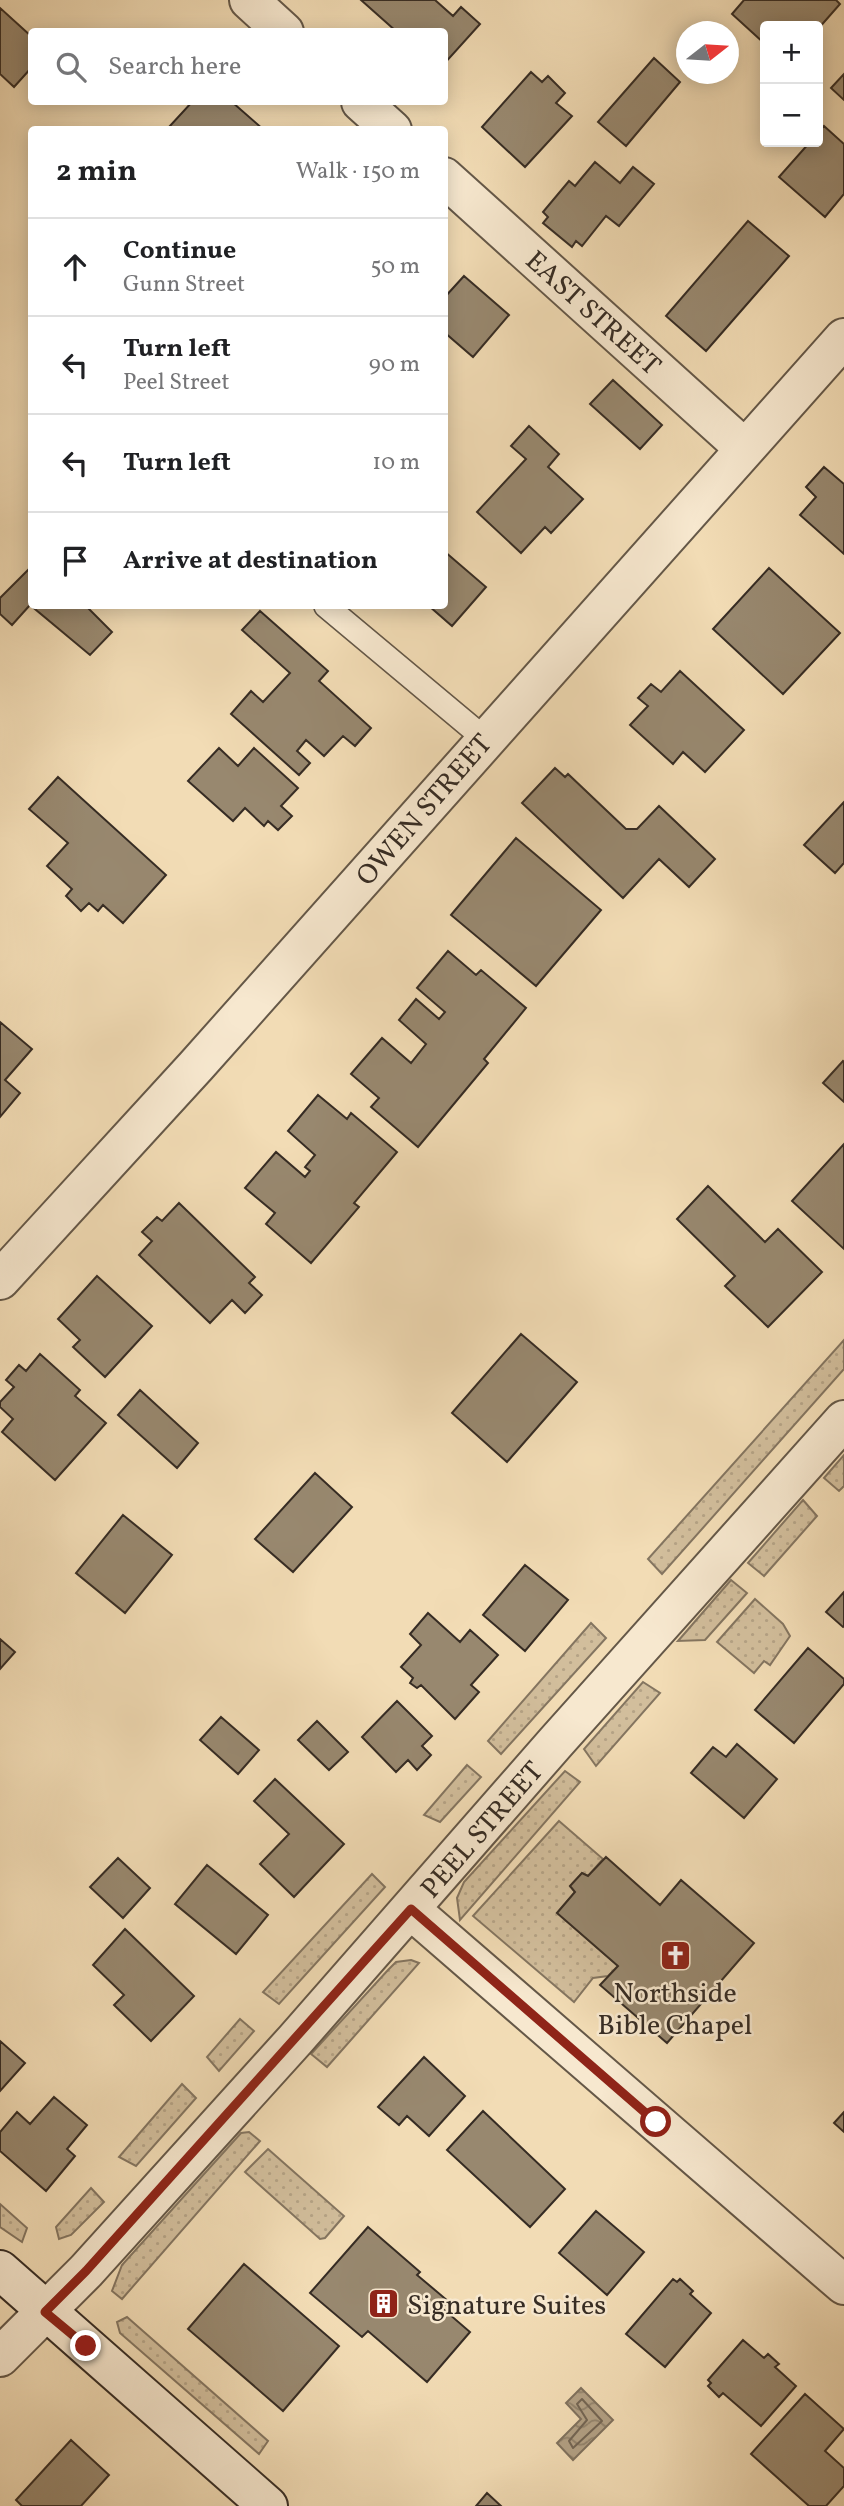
<!DOCTYPE html>
<meta charset="utf-8">
<style>
:root{--surface:#fff;--page:#f2f2f2;--text:#202124;--muted:#757577;--line:#e0e0e0}
body{margin:0;font-family:Vollkorn,serif;background:var(--page);color:var(--text)}
.controls{position:absolute;right:21px;top:21px;display:grid;overflow:hidden;border-radius:7px;box-shadow:0 4px 18px #0003}
.controls button{width:63px;height:63px;display:grid;place-items:center;padding:0;border:0;border-bottom:2px solid var(--line);background:var(--surface);color:var(--text);font:35px sans-serif}
.compass{position:absolute;left:676px;top:21px;width:63px;height:63px;border-radius:50%;background:var(--surface);box-shadow:0 4px 18px #0003;rotate:73deg}
.stop{position:absolute;width:21px;height:21px;margin:-16px;border:5px solid #8f2418;border-radius:50%;background:#fff}
.stop.end{background:#8f2418;border-color:#fff;box-shadow:0 2px 7px #0008}
.list{margin:0;padding:0;list-style:none}
h2{display:flex;justify-content:space-between;align-items:center;height:91px;margin:0;padding:0 28px;font-size:30px}
h2 small{font-size:23px;font-weight:400;color:var(--muted)}
.list li{display:grid;grid-template-columns:46px 1fr auto;gap:21px;align-items:center;box-sizing:border-box;height:98px;padding:0 28px;border-top:2px solid var(--line)}
.list b{display:block;font-size:26px;white-space:nowrap}
.list p{margin:0;font-size:23px;white-space:nowrap;color:var(--muted)}
.list em{font-size:23px;font-style:normal;color:var(--muted)}
.icon{flex:none;width:38px;height:38px;fill:none;stroke:currentColor;stroke-width:2;stroke-linecap:round;stroke-linejoin:round}
.map{position:relative;flex:none;width:844px;height:2506px;overflow:hidden}
.search{position:absolute;background:var(--surface);box-shadow:0 4px 18px #0003;left:28px;top:28px;width:420px;height:77px;display:flex;align-items:center;gap:18px;box-sizing:border-box;padding:0 24px;border-radius:7px;color:var(--muted);font-size:26px}
.panel{position:absolute;background:var(--surface);box-shadow:0 4px 18px #0003;left:28px;top:126px;width:420px;height:483px;border-radius:7px}
.map>svg:first-child{display:block}
.grass{fill:url(#grass-dots);stroke:#847560;stroke-width:2}
.water{fill:url(#water-waves);stroke:#80725e;stroke-width:2}
.lines{fill:none;stroke-linecap:round;stroke-linejoin:round}
.shore{stroke:#746654;stroke-width:2}
.building{fill:#98886f;stroke:#362c24;stroke-width:2}
.lane-casing{stroke:#655848;stroke-width:26}
.street-casing{stroke:#655848;stroke-width:42}
.secondary-casing{stroke:#362c24;stroke-width:42}
.lane{stroke:#f7e8cf;stroke-width:23}
.street{stroke:#f7e8cf;stroke-width:38}
.secondary{stroke:#f7e8cf;stroke-width:38}
.route{stroke:#8f2418;stroke-width:9}
.labels{text-anchor:middle;stroke-width:5;stroke-linejoin:round;paint-order:stroke}
.street-label{font-size:28px;fill:#362c24;stroke:#f7e8cf}
.poi-label{font-size:28px;fill:#362c24;stroke:#f7e8cf}
</style>
<div class="map">
<svg width="844" height="2506" viewBox="0 0 844 2506">
<defs>
<pattern id="grass-dots" width="8" height="8" patternUnits="userSpaceOnUse" patternTransform="scale(1.75)"><rect width="8" height="8" fill="#d2be9c"/><path d="M2 2h.1M6 6h.1" fill="none" stroke="#b5a386" stroke-width="1.8" stroke-linecap="round"/></pattern>
<pattern id="water-waves" width="16" height="10" patternUnits="userSpaceOnUse" patternTransform="scale(1.75)"><rect width="16" height="10" fill="#b2a084"/><path d="M0 5q4-4 8 0t8 0" fill="none" stroke="#92836c"/></pattern>
</defs>
<rect width="100%" height="100%" fill="#f2dcb5"/>
<filter id="stains"><feTurbulence type="fractalNoise" baseFrequency=".00286" numOctaves="4"/><feColorMatrix values="0 0 0 0 .2 0 0 0 0 .09 0 0 0 0 .02 0 0 0 .5 -.17"/></filter>
<radialGradient id="worn" r=".72"><stop offset=".6" stop-color="#630" stop-opacity="0"/><stop offset="1" stop-color="#630" stop-opacity=".3"/></radialGradient>
<!-- grass -->
<path class="grass" d="M844,1340V1369L662,1574L648,1559Z
M844,1455V1486L839,1491L824,1478Z
M803,1500L817,1516L764,1576L748,1563Z
M731,1580L747,1593L705,1640L678,1641Z
M755,1599L783,1624L790,1636L770,1665L764,1661L754,1673L717,1642Z
M591,1623L606,1638L501,1754L488,1741Z
M643,1682L660,1693L596,1766L584,1749Z
M467,1765L481,1777L440,1822L424,1815Z
M565,1771L580,1782L460,1920L457,1898L464,1882Z
M559,1821L603,1859L588,1876L582,1873L570,1886L575,1892L557,1913L618,1966L608,1976L593,1978L574,2002L473,1916Z
M372,1874L385,1887L279,2004L263,1992Z
M411,1960L419,1963L327,2067L311,2054L388,1970L396,1962Z
M240,2019L254,2031L219,2071L207,2057Z
M182,2084L196,2098L136,2166L119,2157Z
M249,2132L260,2141L122,2299L112,2291L122,2265L241,2133Z
M268,2149L344,2216L325,2238L320,2239L245,2172Z
M91,2188L104,2202L71,2235L59,2239L56,2227Z
M0,2204L27,2228L22,2242L0,2227Z
M127,2317L268,2441L259,2454L120,2333L117,2322Z"/>
<!-- water -->
<path class="water" d="M581,2388L613,2420L573,2460L557,2443L581,2419L566,2403Z"/>
<g class="lines">
<!-- shore -->
<path class="shore" d="M582,2399L602,2421L573,2448L569,2441L587,2420L577,2404Z"/>
</g>
<!-- building -->
<path class="building" d="M361,0H435L453,16L461,7L480,24L444,64V32H397Z
M744,0H836L840,4L818,29V26H765V44L732,14Z
M0,8L32,37V67L14,87L0,74Z
M654,58L680,82L626,146L598,122Z
M531,72L542,82L548,76L565,93L556,103L572,116L525,167L482,127Z
M844,74V100L831,88Z
M192,102H232L264,130H172L169,127Z
M824,126L844,144V194L825,217L779,177L810,142H818V132Z
M595,162L620,183L633,167L654,184L619,226L606,216L582,246L576,241L572,247L543,223L548,217L543,212L569,181L575,186Z
M748,221L789,256L706,351L666,316Z
M464,276L509,315L473,357L444,332V298Z
M613,380L662,425L640,449L590,404Z
M529,426L559,454L548,467L583,499L551,533L545,527L521,553L477,512L526,459L511,446Z
M824,467L844,484V554L800,515L816,497L806,487Z
M444,551L486,587L452,626L429,606H444Z
M32,566V606H86L112,632L90,655L30,605L12,625L0,614V598Z
M769,568L840,633L783,694L713,629Z
M260,611L328,671L319,681L371,728L355,746L343,736L324,756L306,740L297,751L310,763L299,775L231,714L251,691L263,702L290,673L242,630Z
M680,671L744,730L705,772L683,752L673,764L630,725L648,706L638,698L651,684L661,692Z
M219,748L238,766L254,748L298,788L281,806L292,816L278,830L268,821L264,826L245,808L233,821L188,781Z
M555,768L565,777L568,774L626,829H637L659,806L715,859L689,887L659,859L623,898L522,803Z
M58,777L166,875L123,923L103,905L98,911L89,903L81,911L66,896L72,889L47,866L68,843L29,809Z
M844,802V863L835,873L804,845Z
M516,838L601,910L536,986L451,915Z
M448,951L476,975L481,970L526,1008L484,1059L488,1063L418,1147L371,1107L379,1098L351,1074L382,1038L411,1063L426,1044L399,1020L416,999L439,1019L445,1012L417,988Z
M0,1022L32,1049L5,1080L20,1093L0,1117Z
M843,1061L844,1062V1102L823,1083Z
M318,1095L347,1119L351,1113L397,1152L354,1203L359,1207L311,1263L266,1224L275,1213L245,1188L276,1152L305,1177L310,1171L305,1167L315,1155L288,1131Z
M844,1144V1249L792,1201Z
M708,1186L765,1242L778,1229L822,1272L768,1327L725,1286L735,1276L677,1219Z
M179,1203L255,1277L249,1283L262,1295L245,1313L232,1300L210,1323L139,1255L152,1241L142,1232L157,1217L162,1221Z
M97,1276L152,1326L105,1377L73,1347L80,1340L58,1319Z
M521,1334L577,1382L507,1462L452,1413Z
M40,1354L80,1390L75,1396L106,1423L55,1480L2,1432L13,1419L0,1407V1402L14,1387L6,1380L19,1365L26,1371Z
M140,1390L198,1443L177,1468L118,1415Z
M315,1473L352,1507L293,1572L255,1539Z
M123,1515L172,1555L125,1613L76,1573Z
M525,1565L568,1600L525,1651L483,1615Z
M844,1592V1626L843,1627L826,1612Z
M428,1613L460,1642L470,1630L498,1655L471,1685L479,1692L455,1719L421,1685L417,1688L410,1683L413,1678L401,1667L421,1645L410,1634Z
M0,1639L15,1652L0,1669Z
M808,1648L844,1679V1684L794,1743L755,1710Z
M397,1701L432,1736L422,1746L431,1755L417,1770L408,1760L396,1772L362,1737Z
M221,1717L259,1750L238,1774L200,1740Z
M317,1721L348,1752L329,1770L298,1740Z
M737,1744L777,1779L744,1818L691,1773L713,1747L726,1757Z
M275,1779L344,1844L294,1897L260,1864L289,1834L254,1801Z
M606,1857L660,1905L681,1880L754,1943L667,2043L600,1985L618,1966L557,1913L575,1892L570,1886L582,1873L588,1876Z
M118,1858L150,1888L123,1918L90,1887Z
M207,1865L268,1915L236,1954L175,1904Z
M125,1929L194,1996L151,2041L114,2005L124,1995L93,1965Z
M0,2041L25,2063L0,2091Z
M424,2057L465,2096L429,2136L407,2116L399,2125L378,2107Z
M54,2097L87,2125L67,2149L75,2156L46,2191L0,2151V2132L17,2112L30,2124Z
M483,2111L565,2189L530,2227L447,2150Z
M844,2112V2132L834,2123Z
M596,2211L644,2252L607,2295L559,2253Z
M368,2227L420,2272L417,2275L448,2301L442,2308L470,2332L427,2382L368,2331L362,2337L310,2293Z
M244,2264L339,2346L283,2411L188,2329Z
M673,2279L677,2282L680,2279L693,2291L690,2294L711,2313L665,2367L626,2334Z
M743,2340L764,2358L768,2354L779,2364L775,2367L796,2386L761,2426L723,2393L719,2397L708,2386L711,2383L708,2380Z
M805,2394L844,2429L825,2451L844,2468V2486L826,2506H809L751,2454Z
M71,2440L109,2475L81,2506H22L16,2500Z
M487,2493L501,2506H476Z"/>
<g class="lines">
<defs>
<path id="lane" d="M326,606L485,739"/>
<path id="street" d="M249,0L284,32
M361,102L392,130
M444,177L744,448
M0,1280L196,1066L844,338
M410,1909L844,2285
M0,2357L86,2271L295,2040L556,1742L844,1420"/>
<path id="secondary" d="M0,2270L268,2506"/>
</defs>
<!-- lane casing -->
<use href="#lane" class="lane-casing"/>
<!-- street casing -->
<use href="#street" class="street-casing"/>
<!-- secondary casing -->
<use href="#secondary" class="secondary-casing"/>
<!-- lane -->
<use href="#lane" class="lane"/>
<!-- street -->
<use href="#street" class="street"/>
<!-- secondary -->
<use href="#secondary" class="secondary"/>
</g>
<g class="lines">
<!-- route -->
<path class="route" d="M86,2346L45,2312L86,2271L411,1909L656,2122"/>
</g>
<!-- icons -->
<defs>
<symbol id="church-square" viewBox="-11 -11 22 22"><rect x="-9" y="-9" width="18" height="18" rx="4" fill="#8f2418" stroke="#f7e8cf"/><path d="M-1.2-6h2.4v3.5h3.3v2.4h-3.3V6h-2.4V-.1h-3.3v-2.4h3.3Z" fill="#fff"/></symbol>
<symbol id="building-square" viewBox="-11 -11 22 22"><rect x="-9" y="-9" width="18" height="18" rx="4" fill="#8f2418" stroke="#f7e8cf"/><path d="M-4-6H4V6H1V3H-1V6H-4ZM-2.5-4.3h1.7v1.8h-1.7ZM.8-4.3h1.7v1.8H.8ZM-2.5-1h1.7V.8h-1.7ZM.8-1h1.7V.8H.8Z" fill="#fff"/></symbol>
</defs>
<g fill-rule="evenodd">
<use href="#church-square" x="658" y="1938" width="35" height="35"/>
<use href="#building-square" x="366" y="2286" width="35" height="35"/>
</g>
<g class="labels">
<!-- street labels -->
<g class="street-label">
<text transform="translate(594 312) rotate(42)" y="10">EAST STREET</text>
<text transform="translate(423 809) rotate(-49)" y="10">OWEN STREET</text>
<text transform="translate(481 1829) rotate(-49)" y="10">PEEL STREET</text>
</g>
<!-- poi labels -->
<g class="poi-label">
<text x="675" y="2002">Northside<tspan x="675" dy="32">Bible Chapel</tspan></text>
<text x="407" y="2314" text-anchor="start">Signature Suites</text>
</g>
</g>
<rect width="100%" height="100%" filter="url(#stains)"/>
<rect width="100%" height="100%" fill="url(#worn)"/>
</svg>
<div class="controls">
<button>+</button>
<button>−</button>
</div>
<svg class="compass" viewBox="-18 -18 36 36"><path d="M0-13l5 13h-10z" fill="#e53935"/><path d="M0 13l5-13h-10z" fill="#757577"/></svg>
<div class="stop" style="left:656px;top:2122px"></div>
<div class="stop end" style="left:86px;top:2346px"></div>
<div class="search"><svg class="icon" aria-label="search" viewBox="0 0 24 24"><circle cx="10" cy="10" r="6"/><path d="M15 15l6 6"/></svg>Search here</div>
<section class="panel">
<h2>2 min<small>Walk · 150 m</small></h2>
<ul class="list">
<li><svg class="icon" aria-label="ahead" viewBox="0 0 24 24"><path d="M12 20V5M6 11l6-6 6 6"/></svg><div><b>Continue</b><p>Gunn Street</p></div><em>50 m</em></li>
<li><svg class="icon" aria-label="left" viewBox="0 0 24 24"><path d="M17 20v-9H6M10 6l-5 5 5 5"/></svg><div><b>Turn left</b><p>Peel Street</p></div><em>90 m</em></li>
<li><svg class="icon" aria-label="left" viewBox="0 0 24 24"><path d="M17 20v-9H6M10 6l-5 5 5 5"/></svg><div><b>Turn left</b></div><em>10 m</em></li>
<li><svg class="icon" aria-label="arrive" viewBox="0 0 24 24"><path d="M6 21V4h12l-3 4 3 4H6"/></svg><div><b>Arrive at destination</b></div></li>
</ul>
</section>
</div>
